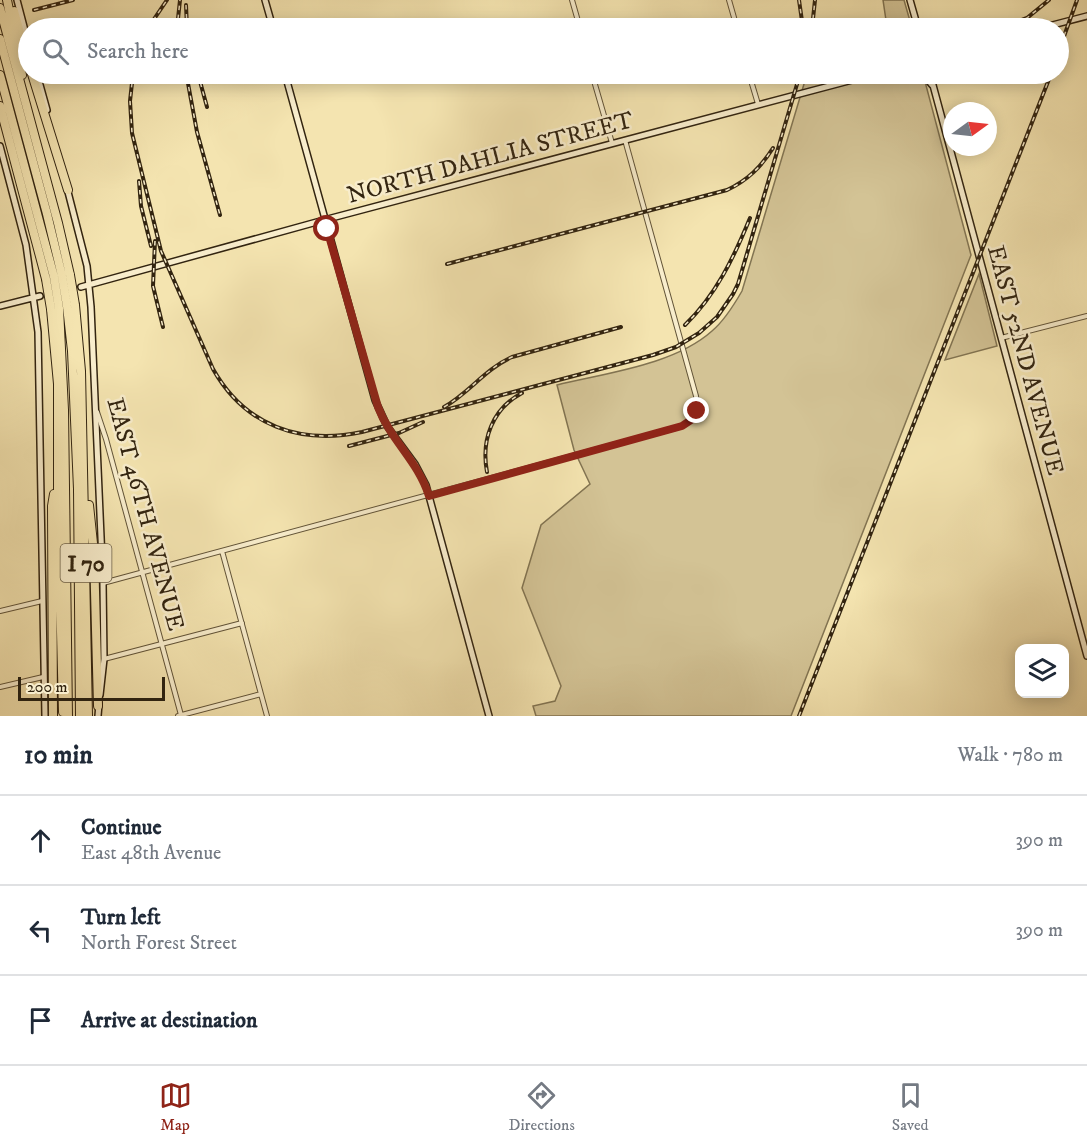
<!DOCTYPE html>
<meta charset="utf-8">
<style>
:root{--surface:#fff;--page:#f6f6f7;--text:#1f2937;--muted:#747a83;--line:#e0e1e3;--accent:#8f2418}
body{margin:0;font-family:"IM FELL DW Pica",serif;background:var(--page);color:var(--text)}
.controls{position:absolute;right:18px;bottom:18px;display:grid;overflow:hidden;border-radius:12px;box-shadow:0 3px 15px #0003}
.controls button{width:54px;height:54px;display:grid;place-items:center;padding:0;border:0;border-bottom:2px solid var(--line);background:var(--surface);color:var(--text);font:30px sans-serif}
.compass{position:absolute;left:943px;top:102px;width:54px;height:54px;border-radius:50%;background:var(--surface);box-shadow:0 3px 15px #0003;rotate:75deg}
.scale{position:absolute;left:18px;bottom:15px;width:147px;box-sizing:border-box;padding-left:6px;border:3px solid #322410;border-top:0;font-size:16px;line-height:21px;white-space:nowrap;color:#322410;-webkit-text-stroke:4px #f8edcc;paint-order:stroke}
.stop{position:absolute;width:18px;height:18px;margin:-14px;border:4px solid #8f2418;border-radius:50%;background:#fff}
.stop.end{background:#8f2418;border-color:#fff;box-shadow:0 2px 6px #0008}
.list{margin:0;padding:0;list-style:none}
h2{display:flex;justify-content:space-between;align-items:center;height:78px;margin:0;padding:0 24px;font-size:26px}
h2 small{font-size:20px;font-weight:400;color:var(--muted)}
.list li{display:grid;grid-template-columns:39px 1fr auto;gap:18px;align-items:center;box-sizing:border-box;height:90px;padding:0 24px;border-top:2px solid var(--line)}
.list b{display:block;font-size:22px;white-space:nowrap}
.list p{margin:0;font-size:20px;white-space:nowrap;color:var(--muted)}
.list em{font-size:20px;font-style:normal;color:var(--muted)}
.icon{flex:none;width:33px;height:33px;fill:none;stroke:currentColor;stroke-width:2;stroke-linecap:round;stroke-linejoin:round}
.map{position:relative;flex:none;width:1087px;height:716px;overflow:hidden}
.search{position:absolute;background:var(--surface);box-shadow:0 3px 15px #0003;left:18px;right:18px;top:18px;height:66px;display:flex;align-items:center;gap:15px;box-sizing:border-box;padding:0 21px;border-radius:33px;color:var(--muted);font-size:22px}
.sheet{height:348px;background:var(--surface)}
nav{display:flex;justify-content:space-around;align-items:center;box-sizing:border-box;height:84px;border-top:2px solid var(--line);background:var(--surface);font-size:16px;color:var(--muted)}
nav a{display:grid;justify-items:center;gap:3px}
nav .on{color:var(--accent)}
.map>svg:first-child{display:block}
.green{fill:#d3c395;stroke:#827452;stroke-width:1.5}
.lines{fill:none;stroke-linecap:round;stroke-linejoin:round}
.street-casing{stroke:#625438;stroke-width:6}
.secondary-casing{stroke:#322410;stroke-width:8}
.highway-casing{stroke:#322410;stroke-width:10}
.street{stroke:#f8edcc;stroke-width:4}
.secondary{stroke:#f8edcc;stroke-width:5}
.highway{stroke:#f4e4b0;stroke-width:8}
.rail-casing{stroke:#322410;stroke-width:4}
.rail{stroke:#f8edcc;stroke-width:1.5;stroke-dasharray:4.5;stroke-linecap:butt}
.highway-bridge-casing{stroke:#322410;stroke-width:10;stroke-linecap:butt}
.highway-bridge{stroke:#f4e4b0;stroke-width:8}
.route{stroke:#8f2418;stroke-width:8}
.labels{text-anchor:middle;stroke-width:5;stroke-linejoin:round;paint-order:stroke}
.shield{fill:#f8edcc;stroke:#6d6048;stroke-width:1.5}
.shield-label{font-size:22px;font-weight:bold;fill:#322410}
.street-label{font-size:24px;fill:#322410;stroke:#f8edcc}
</style>
<div class="map">
<svg width="1087" height="716" viewBox="0 0 1087 716">
<rect width="100%" height="100%" fill="#f4e4b0"/>
<filter id="stains"><feTurbulence type="fractalNoise" baseFrequency=".00333" numOctaves="4"/><feColorMatrix values="0 0 0 0 .2 0 0 0 0 .09 0 0 0 0 .02 0 0 0 .5 -.17"/></filter>
<radialGradient id="worn" r=".72"><stop offset=".6" stop-color="#630" stop-opacity="0"/><stop offset="1" stop-color="#630" stop-opacity=".3"/></radialGradient>
<!-- green -->
<path class="green" d="M883,0H904L912,28H885L887,27Z
M807,74H923L971,255L791,716H536L533,706L555,701L561,686L522,588L541,525L590,484L574,450L557,385C606,373 674,365 712,331C725,320 734,305 742,291Z
M979,274L997,346L945,360Z"/>
<g class="lines">
<defs>
<path id="street" d="M572,0L580,28
M729,0L737,28
M592,74L612,143
M749,74L758,104
M1001,338L1087,316
M97,412L106,439L181,715
M222,551L267,716
M103,583L679,427C694,421 699,412 696,396L625,140
M0,611L42,601
M104,659L242,623
M0,687L43,677
M178,716L261,694"/>
<path id="secondary" d="M17,0L28,42
M265,0L273,28
M910,0L918,28
M1041,28L1087,16
M37,74L47,110
M285,74L375,400L387,426L415,464L426,485L489,716
M917,74L927,79L932,85
M930,74L1087,656
M0,146L26,245L38,332L45,716
M67,188L87,266L91,307L103,583L104,659L100,695
M81,287L324,220L875,74
M0,306L40,296
M98,716L99,704"/>
<path id="highway" d="M7,0L22,75
M0,8L58,223L70,275
M14,11L28,62
M0,39L47,214L62,276
M32,74L68,190
M0,75L54,277
M0,106L46,279
M75,305L81,371L88,716
M67,306L72,351L78,489L80,716
M59,308L64,410L68,716
M51,309L58,384V511L63,712
M89,505L94,553L98,706
M53,716L52,506L54,494"/>
</defs>
<!-- street casing -->
<use href="#street" class="street-casing"/>
<!-- secondary casing -->
<use href="#secondary" class="secondary-casing"/>
<!-- highway casing -->
<use href="#highway" class="highway-casing"/>
<!-- street -->
<use href="#street" class="street"/>
<!-- secondary -->
<use href="#secondary" class="secondary"/>
<!-- highway -->
<use href="#highway" class="highway"/>
<defs>
<path id="rail" d="M799,0L803,28
M186,5L187,28
M34,10L73,0
M148,28L167,0
M177,28L180,0
M812,28L815,0
M1000,28L1027,18L1049,0
M1058,53L1077,0
M133,74L130,101L132,133L161,251L213,369C245,426 300,445 362,432L653,355L676,347L699,333L717,317L733,294L738,284L800,74
M198,74L207,107
M187,78L197,132L220,215
M139,181L141,206L151,246
M155,241L153,286L163,327
M447,264L727,190C748,180 761,167 773,148
M685,325C716,295 734,257 750,218
M444,407C469,393 485,369 512,357L621,327
M349,446L399,433L423,422
M487,472C481,440 492,409 522,393
M799,716L1051,74"/>
</defs>
<!-- rail casing -->
<use href="#rail" class="rail-casing"/>
<!-- rail -->
<use href="#rail" class="rail"/>
<defs>
<path id="highway-bridge" d="M70,275L75,305
M62,276L67,306
M54,277L59,308
M46,279L51,309"/>
</defs>
<!-- highway-bridge casing -->
<use href="#highway-bridge" class="highway-bridge-casing"/>
<!-- highway-bridge -->
<use href="#highway-bridge" class="highway-bridge"/>
</g>
<g class="lines">
<!-- route -->
<path class="route" d="M327,229L378,407C391,441 418,461 429,496L682,426L691,420L697,411"/>
</g>
<g class="labels">
<!-- shield labels -->
<rect class="shield" x="60.5" y="544" width="51" height="38" rx="4.5"/>
<g class="shield-label">
<text x="86" y="571">I 70</text>
</g>
<!-- street labels -->
<g class="street-label">
<text transform="translate(490 157) rotate(-15)" y="8">NORTH DAHLIA STREET</text>
<text transform="translate(1026 360) rotate(75)" y="8">EAST 52ND AVENUE</text>
<text transform="translate(146 514) rotate(75)" y="8">EAST 46TH AVENUE</text>
</g>
</g>
<rect width="100%" height="100%" filter="url(#stains)"/>
<rect width="100%" height="100%" fill="url(#worn)"/>
</svg>
<div class="controls">
<button><svg class="icon" aria-label="layers" viewBox="0 0 24 24"><path d="M12 4l9 5-9 5-9-5zM3 14l9 5 9-5"/></svg></button>
</div>
<svg class="compass" viewBox="-18 -18 36 36"><path d="M0-13l5 13h-10z" fill="#e53935"/><path d="M0 13l5-13h-10z" fill="#747a83"/></svg>
<div class="scale">200 m</div>
<div class="stop" style="left:327px;top:229px"></div>
<div class="stop end" style="left:697px;top:411px"></div>
<div class="search"><svg class="icon" aria-label="search" viewBox="0 0 24 24"><circle cx="10" cy="10" r="6"/><path d="M15 15l6 6"/></svg>Search here</div>
</div>
<section class="sheet">
<h2>10 min<small>Walk · 780 m</small></h2>
<ul class="list">
<li><svg class="icon" aria-label="ahead" viewBox="0 0 24 24"><path d="M12 20V5M6 11l6-6 6 6"/></svg><div><b>Continue</b><p>East 48th Avenue</p></div><em>390 m</em></li>
<li><svg class="icon" aria-label="left" viewBox="0 0 24 24"><path d="M17 20v-9H6M10 6l-5 5 5 5"/></svg><div><b>Turn left</b><p>North Forest Street</p></div><em>390 m</em></li>
<li><svg class="icon" aria-label="arrive" viewBox="0 0 24 24"><path d="M6 21V4h12l-3 4 3 4H6"/></svg><div><b>Arrive at destination</b></div></li>
</ul>
</section>
<nav>
<a class="on"><svg class="icon" aria-label="map" viewBox="0 0 24 24"><path d="M3 6l6-2 6 2 6-2v14l-6 2-6-2-6 2zM9 4v14M15 6v14"/></svg>Map</a>
<a><svg class="icon" aria-label="directions" viewBox="0 0 24 24"><path d="M12 3l9 9-9 9-9-9zM9 14v-3h6M13 9l2 2-2 2"/></svg>Directions</a>
<a><svg class="icon" aria-label="saved" viewBox="0 0 24 24"><path d="M7 4h10v16l-5-4-5 4z"/></svg>Saved</a>
</nav>
